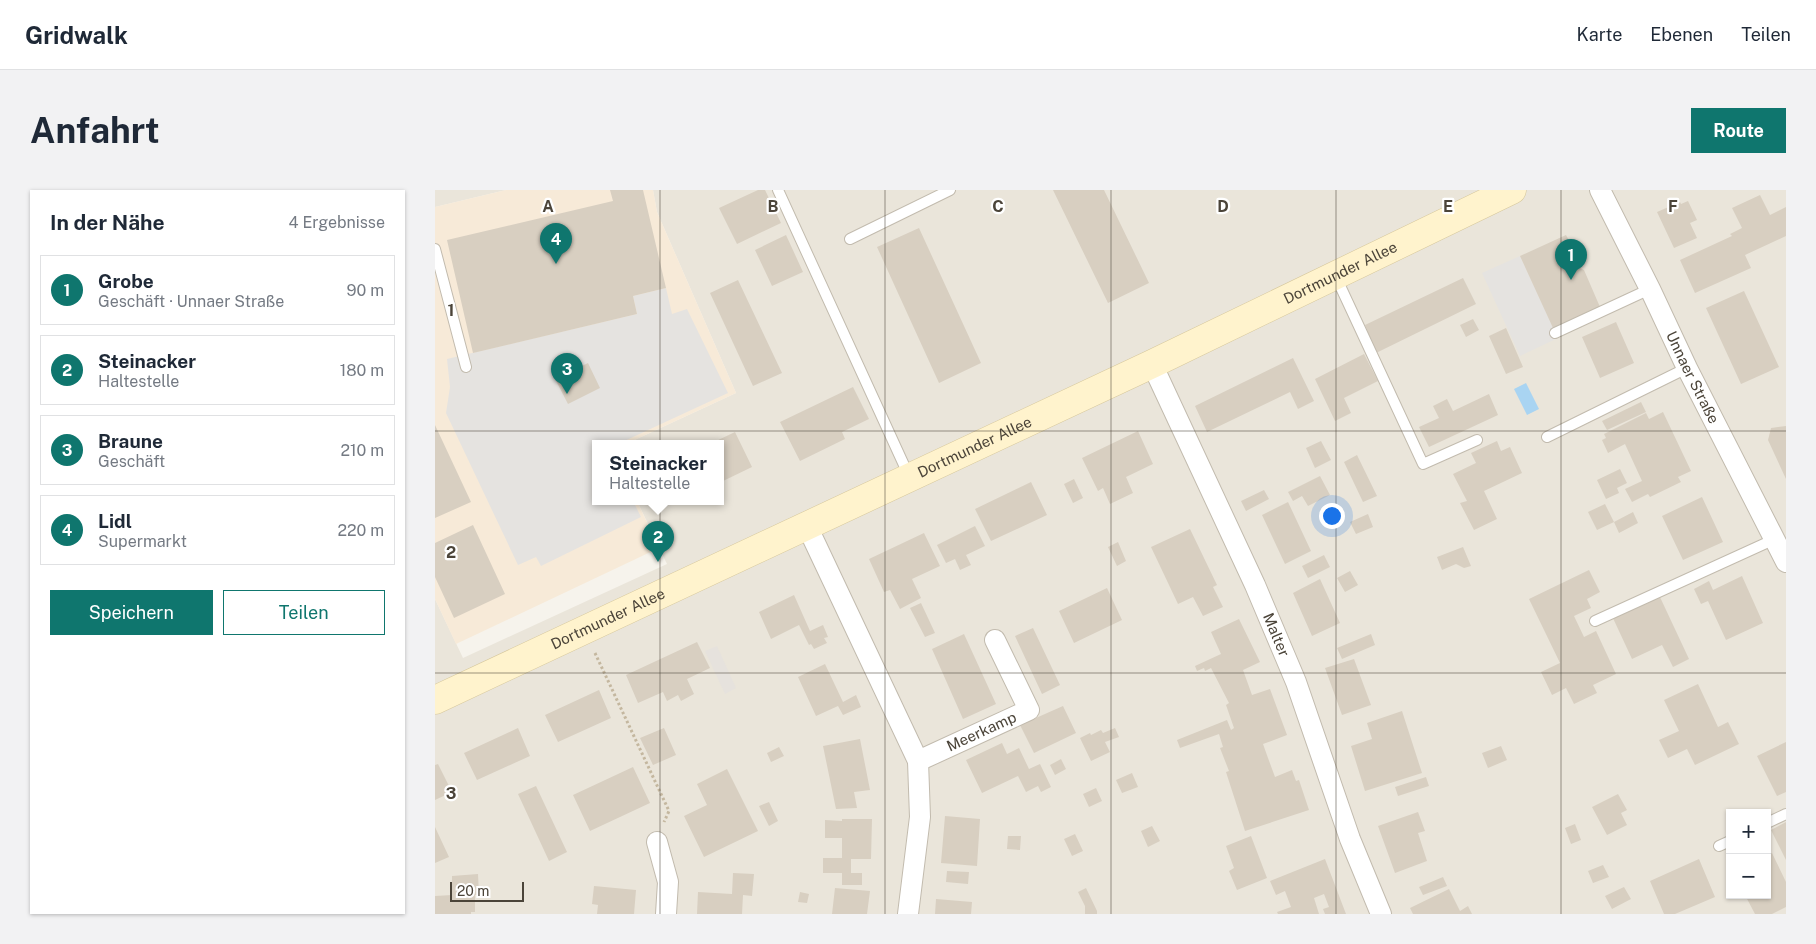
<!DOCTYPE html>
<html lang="de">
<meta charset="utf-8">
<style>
:root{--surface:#fff;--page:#f2f2f3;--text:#1f2937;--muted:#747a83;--line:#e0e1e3;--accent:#0f766e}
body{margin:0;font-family:"Public Sans",sans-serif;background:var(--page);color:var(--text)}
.controls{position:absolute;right:15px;bottom:15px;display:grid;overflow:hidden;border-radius:0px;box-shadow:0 1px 4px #0004}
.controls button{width:45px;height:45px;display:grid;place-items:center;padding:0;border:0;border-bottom:1px solid var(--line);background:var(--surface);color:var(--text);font:25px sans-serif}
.scale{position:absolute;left:15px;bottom:12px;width:74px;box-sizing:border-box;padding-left:5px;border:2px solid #4b4439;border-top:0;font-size:14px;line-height:18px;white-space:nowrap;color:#4b4439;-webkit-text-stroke:4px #fff;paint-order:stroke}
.you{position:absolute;left:896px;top:325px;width:18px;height:18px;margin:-12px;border:4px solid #fff;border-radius:50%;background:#1a73e8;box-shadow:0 0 0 8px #1a73e833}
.badge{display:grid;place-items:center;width:32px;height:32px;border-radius:50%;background:var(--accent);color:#fff;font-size:16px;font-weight:700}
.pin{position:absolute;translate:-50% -41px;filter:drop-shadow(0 1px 2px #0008)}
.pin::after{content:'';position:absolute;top:26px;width:18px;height:15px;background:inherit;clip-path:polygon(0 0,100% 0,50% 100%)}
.popup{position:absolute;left:157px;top:250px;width:132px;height:65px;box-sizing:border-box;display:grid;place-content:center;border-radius:0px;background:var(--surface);filter:drop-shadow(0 1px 4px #0005);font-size:16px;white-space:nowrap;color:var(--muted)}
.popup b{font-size:19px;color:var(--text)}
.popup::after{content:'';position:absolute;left:50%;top:100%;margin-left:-10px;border:10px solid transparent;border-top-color:var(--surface)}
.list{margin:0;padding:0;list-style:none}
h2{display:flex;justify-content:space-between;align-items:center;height:65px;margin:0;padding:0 20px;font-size:21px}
h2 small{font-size:16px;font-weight:400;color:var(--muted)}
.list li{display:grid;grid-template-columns:32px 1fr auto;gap:15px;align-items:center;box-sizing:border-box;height:70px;margin:0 10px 10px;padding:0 10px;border:1px solid var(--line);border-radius:0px}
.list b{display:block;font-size:19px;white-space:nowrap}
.list p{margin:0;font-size:16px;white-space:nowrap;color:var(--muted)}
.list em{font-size:16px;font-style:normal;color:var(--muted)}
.actions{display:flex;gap:10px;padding:15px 20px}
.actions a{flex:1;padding:11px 0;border:1px solid var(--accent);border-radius:0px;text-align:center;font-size:18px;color:var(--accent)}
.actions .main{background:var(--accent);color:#fff}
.map{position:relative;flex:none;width:1351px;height:724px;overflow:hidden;border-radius:0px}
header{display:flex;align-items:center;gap:30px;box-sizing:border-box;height:70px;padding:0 25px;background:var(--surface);border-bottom:1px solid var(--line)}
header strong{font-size:24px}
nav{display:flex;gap:28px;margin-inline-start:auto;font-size:18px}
.intro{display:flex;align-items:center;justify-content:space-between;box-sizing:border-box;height:120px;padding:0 30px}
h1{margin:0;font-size:35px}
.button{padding:12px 22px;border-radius:0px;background:var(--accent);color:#fff;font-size:18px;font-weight:700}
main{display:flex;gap:30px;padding:0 30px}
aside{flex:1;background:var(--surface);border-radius:0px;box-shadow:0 1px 4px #0004}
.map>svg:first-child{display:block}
.residential{fill:#eae5da;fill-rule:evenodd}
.commercial{fill:#f7ead8}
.industrial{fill:#e6e2dd}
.parking{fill:#e5e3e0}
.water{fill:#a9d4f2}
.building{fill:#d8cfc1}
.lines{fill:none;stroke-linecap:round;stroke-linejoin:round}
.lane-casing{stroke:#c2bbae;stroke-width:12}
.street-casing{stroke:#c2bbae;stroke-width:22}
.secondary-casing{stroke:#d6c79b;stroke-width:29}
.path{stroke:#c4b79f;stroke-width:3;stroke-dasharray:2.5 2.5;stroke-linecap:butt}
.lane{stroke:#fff;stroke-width:10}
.street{stroke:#fff;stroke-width:20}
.secondary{stroke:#fff3cd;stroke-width:28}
.grid{fill:none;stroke:#4b4439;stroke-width:1;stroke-opacity:0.55}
.labels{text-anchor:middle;stroke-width:4.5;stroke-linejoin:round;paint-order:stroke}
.street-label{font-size:15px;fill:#4b4439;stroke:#fff}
.grid-label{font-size:16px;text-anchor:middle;font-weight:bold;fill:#4b4439;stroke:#fff;stroke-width:4.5;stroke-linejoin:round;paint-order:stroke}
</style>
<header>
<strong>Gridwalk</strong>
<nav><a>Karte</a><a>Ebenen</a><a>Teilen</a></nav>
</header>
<div class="intro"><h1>Anfahrt</h1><a class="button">Route</a></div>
<main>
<aside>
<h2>In der Nähe<small>4 Ergebnisse</small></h2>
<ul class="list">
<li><span class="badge">1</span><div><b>Grobe</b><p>Geschäft · Unnaer Straße</p></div><em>90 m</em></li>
<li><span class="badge">2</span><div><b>Steinacker</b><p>Haltestelle</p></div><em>180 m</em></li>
<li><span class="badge">3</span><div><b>Braune</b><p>Geschäft</p></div><em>210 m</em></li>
<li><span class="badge">4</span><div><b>Lidl</b><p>Supermarkt</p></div><em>220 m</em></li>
</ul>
<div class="actions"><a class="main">Speichern</a><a>Teilen</a></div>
</aside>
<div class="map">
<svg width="1351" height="724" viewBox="0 0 1351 724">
<rect width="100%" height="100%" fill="#f6f3ec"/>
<!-- residential -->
<path class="residential" d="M0,0H71L0,17Z
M218,0H1351V724H0V409L28,468L232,374L202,311H286V253H193L301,203L222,22ZM1295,623H1332V705H1295Z"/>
<!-- commercial -->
<path class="commercial" d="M71,0H218L222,22L301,203L193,253H160V311H202L224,358L21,454L0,409V17Z"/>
<!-- industrial -->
<path class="industrial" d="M282,456L301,498L290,504L270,461Z"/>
<!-- parking -->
<path class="parking" d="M1085,66L1123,148L1085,166L1047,83Z
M231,98L237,124L252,119L293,203L185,253H160V311H198L206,327L106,376L101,367L83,375L11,223L15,197L12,169L202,124L198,106Z"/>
<!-- water -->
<path class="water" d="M1091,193L1104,219L1092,225L1079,199Z"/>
<!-- building -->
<path class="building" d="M175,0H208L231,98L198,106L202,124L38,163L12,50L178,11Z
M323,0H330L346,33L302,54L284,18Z
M618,0H669L714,93L673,113Z
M1325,5L1335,25L1351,17V46L1310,65L1316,78L1260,103L1245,70L1297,46L1295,44L1307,38L1297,18Z
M1253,11L1262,30L1255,33L1262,48L1239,58L1222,22L1245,12L1246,14Z
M484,38L546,173L504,193L442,57Z
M351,45L368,82L337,96L320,60Z
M1131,45L1139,60L1138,67L1143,77L1149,80L1165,117L1118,138L1085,66Z
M1028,88L1041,114L941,163L930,135Z
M303,90L347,183L318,196L275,103Z
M1309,101L1344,177L1306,194L1271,118Z
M1038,129L1044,140L1031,147L1025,135Z
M1181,132L1199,173L1165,188L1147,147Z
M1071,138L1088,177L1071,184L1054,146Z
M929,164L943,191L909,208L916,223L900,231L880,189Z
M858,168L879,211L863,219L855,202L772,242L760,216Z
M153,173L165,198L133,214L120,189Z
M418,197L434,229L407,242L410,249L365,271L345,232Z
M1054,204L1063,225L994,257L984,237L1004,228L998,216L1012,209L1018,221Z
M1206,212L1211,222L1172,240L1167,231Z
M1228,222L1256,281L1243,287L1246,292L1215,307L1213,304L1197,312L1190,299L1207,291L1190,254L1173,263L1167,250L1171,248L1169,244L1211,223L1214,229Z
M0,235L36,312L0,328Z
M1351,236V289L1333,250L1336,238Z
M703,241L718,274L691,287L698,303L675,314L668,298L663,301L647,268Z
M300,242L317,277L286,292V253H277Z
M886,251L896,270L880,278L871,258Z
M1062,251L1066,261L1075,257L1087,283L1049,301L1062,329L1039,340L1025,313L1032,311L1018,284L1041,273L1036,263Z
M922,265L942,306L928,312L909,272Z
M1185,279L1192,293L1182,298L1184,303L1171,309L1162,290Z
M885,286L895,305L873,316L867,306L858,311L853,302Z
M639,289L648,308L638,313L629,294Z
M596,292L612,325L556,351L540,319Z
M829,300L834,309L811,321L806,311Z
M1267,307L1288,352L1248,370L1227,326Z
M853,312L876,361L850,374L827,325Z
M1170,314L1179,332L1162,340L1153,322Z
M1198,322L1203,333L1184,343L1179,332Z
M933,324L938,337L921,344L915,332Z
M38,335L70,404L19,428L0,387V353Z
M540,336L550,356L531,365L536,375L525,380L520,369L511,373L502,355Z
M755,339L782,395L778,397L788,417L768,426L758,407L743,414L716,357Z
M489,343L505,376L477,389L486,408L465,419L455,400L449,402L434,369Z
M683,352L691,371L682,376L673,357Z
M1028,357L1036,376L1029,378L1021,374L1007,380L1002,367Z
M889,365L895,377L873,388L867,376Z
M1154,380L1165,402L1152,409L1156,418L1139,426L1149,447L1161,441L1181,484L1158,495L1162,503L1139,514L1131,498L1117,505L1106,482L1125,473L1094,409Z
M915,381L923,395L910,402L902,388Z
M1307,386L1328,433L1291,450L1273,411L1266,414L1259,399L1274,391L1278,400Z
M885,389L905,433L877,446L858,403Z
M672,398L687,430L639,453L624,421Z
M359,405L375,441L388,435L393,447L389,448L392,453L379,459L376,454L374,455L364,435L336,449L324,422Z
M1224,405L1254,469L1238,477L1227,455L1197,469L1177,426Z
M486,413L500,443L490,447L475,418Z
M804,429L825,472L808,480L817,505L835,499L852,545L828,554L833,568L840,587L857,580L861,591L864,590L874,620L810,641L791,582L794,581L785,558L788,557L784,544L745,558L742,550L792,530L796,540L799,538L791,515L794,513L776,478L770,481L769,478L762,481L760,476L786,464L776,442Z
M598,438L625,495L607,504L580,446Z
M529,444L561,514L528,529L497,459Z
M936,444L940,455L907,469L902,458Z
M262,452L275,478L252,489L259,504L246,511L243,505L232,511L228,502L203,513L191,485Z
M919,469L936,515L907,525L890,478Z
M390,474L408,512L421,505L426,517L408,525L403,516L381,526L363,487Z
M1263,494L1283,537L1293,532L1304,554L1260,575L1252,559L1233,568L1224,550L1244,541L1229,510Z
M164,500L176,528L123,552L110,525Z
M628,516L641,543L599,563L585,535Z
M967,521L987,583L930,601L916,556L937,549L932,533Z
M83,538L95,566L42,590L29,563Z
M229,538L241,565L218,575L205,548Z
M680,538L684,547L670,552L675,562L656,571L645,548L655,543L656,545L666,540L668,543Z
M425,549L435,600L419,602L422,618L401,619L388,556Z
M1351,552V602L1342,606L1322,566Z
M567,553L572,564L584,558L594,579L605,574L616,597L606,602L603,596L591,602L583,586L547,603L531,570Z
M1066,556L1072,570L1053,578L1047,563Z
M344,557L349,566L336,572L332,563Z
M626,569L631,579L620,585L615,575Z
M3,574L17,602L0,610V575Z
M198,577L215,613L155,641L138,605Z
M292,579L323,641L269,667L249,626L272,615L262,594Z
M697,583L703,597L687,603L681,590Z
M991,587L994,596L963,606L960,597Z
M101,596L132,662L114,671L83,604Z
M661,598L667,611L654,617L648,604Z
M1183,604L1192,620L1186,623L1192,635L1172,645L1157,617Z
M334,612L343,631L334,636L324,616Z
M983,622L990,641L983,643L992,671L960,683L943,636Z
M510,626L545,629L542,676L506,673Z
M407,629H437L436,669H416V683H427V695H407V683H388V668H407V648H390V630L407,631Z
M1351,632V670L1336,640Z
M1140,634L1146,650L1136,654L1130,638Z
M717,636L725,651L713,657L706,641Z
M0,637L14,667L0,673Z
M640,644L648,661L637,666L629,649Z
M573,646H586L585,660L572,659Z
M816,646L832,688L802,700L794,681L799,678L791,656Z
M1337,663L1351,692V717L1337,724H1320L1310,705H1332V665Z
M890,669L911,724H890L888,719L894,717L889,704L879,708L884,724H843L842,722L856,717L850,701L841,705L835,691Z
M1264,669L1280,707L1240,724H1229L1215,691Z
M1168,675L1174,687L1158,693L1153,681Z
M512,681L534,682L533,694L511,692Z
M298,683L319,684L317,706L308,705L307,724H262L263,702L297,704Z
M43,684L44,705H40V722H36V724H0V706L17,705V686Z
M1008,687L1012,696L988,705L984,697Z
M159,696L201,700L199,724H162L163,715L157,714Z
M1189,697L1196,709L1177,719L1170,706Z
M400,698L435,701L432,724H397Z
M651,698L662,721V724H650V716L643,702Z
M1014,699L1025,721L1033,716L1037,724H978L975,718Z
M365,702L374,704L372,713L363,712Z
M501,709L537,712L536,724H500Z"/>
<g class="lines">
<defs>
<path id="lane" d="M343,0L474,286
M415,49L515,0
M0,59L31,177
M901,87L988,274L1042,250
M1120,143L1215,99
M1112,247L1252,178
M1160,431L1340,349
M1332,633L1351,624
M1284,656L1295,651"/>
<g id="street">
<path id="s1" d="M1165,0L1215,99L1252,178L1351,372"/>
<path id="s2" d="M717,174L820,395L861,492L915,649L946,724"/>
<path d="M372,336L483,571L485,627L473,724"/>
<path id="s3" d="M483,571L594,520L560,450"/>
<path d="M222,652L233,692L231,724"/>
</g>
<g id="secondary">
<path id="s4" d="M0,510L717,174L1077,0"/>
</g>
</defs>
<!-- lane casing -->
<use href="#lane" class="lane-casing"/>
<!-- street casing -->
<use href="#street" class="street-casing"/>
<!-- secondary casing -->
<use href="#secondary" class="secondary-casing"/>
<!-- path -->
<path class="path" d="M160,463L234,621L229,632"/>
<!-- lane -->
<use href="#lane" class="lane"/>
<!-- street -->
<use href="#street" class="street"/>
<!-- secondary -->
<use href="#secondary" class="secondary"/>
</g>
<!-- grid -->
<path class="grid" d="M225,0V724M450,0V724M676,0V724M901,0V724M1126,0V724M0,241H1351M0,483H1351"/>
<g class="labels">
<!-- street labels -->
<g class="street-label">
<text dy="5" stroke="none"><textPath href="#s4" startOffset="1001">Dortmunder Allee</textPath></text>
<text dy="5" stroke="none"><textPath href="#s1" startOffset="209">Unnaer Straße</textPath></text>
<text dy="5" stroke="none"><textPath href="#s4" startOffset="596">Dortmunder Allee</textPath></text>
<text dy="5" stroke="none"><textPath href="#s4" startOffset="191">Dortmunder Allee</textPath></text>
<text dy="5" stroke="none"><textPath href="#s2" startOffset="298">Malter</textPath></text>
<text dy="5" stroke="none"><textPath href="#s3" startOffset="70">Meerkamp</textPath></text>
</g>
</g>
<g class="grid-label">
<text x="113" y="22">A</text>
<text x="338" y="22">B</text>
<text x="563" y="22">C</text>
<text x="788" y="22">D</text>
<text x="1013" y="22">E</text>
<text x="1238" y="22">F</text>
<text x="16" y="126">1</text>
<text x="16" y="368">2</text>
<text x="16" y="609">3</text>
</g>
</svg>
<div class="controls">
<button>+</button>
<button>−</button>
</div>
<div class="scale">20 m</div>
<div class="you"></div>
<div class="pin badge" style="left:1136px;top:90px">1</div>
<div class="pin badge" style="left:223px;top:372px">2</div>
<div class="popup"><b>Steinacker</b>Haltestelle</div>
<div class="pin badge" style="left:132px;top:204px">3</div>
<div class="pin badge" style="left:121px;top:74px">4</div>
</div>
</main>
